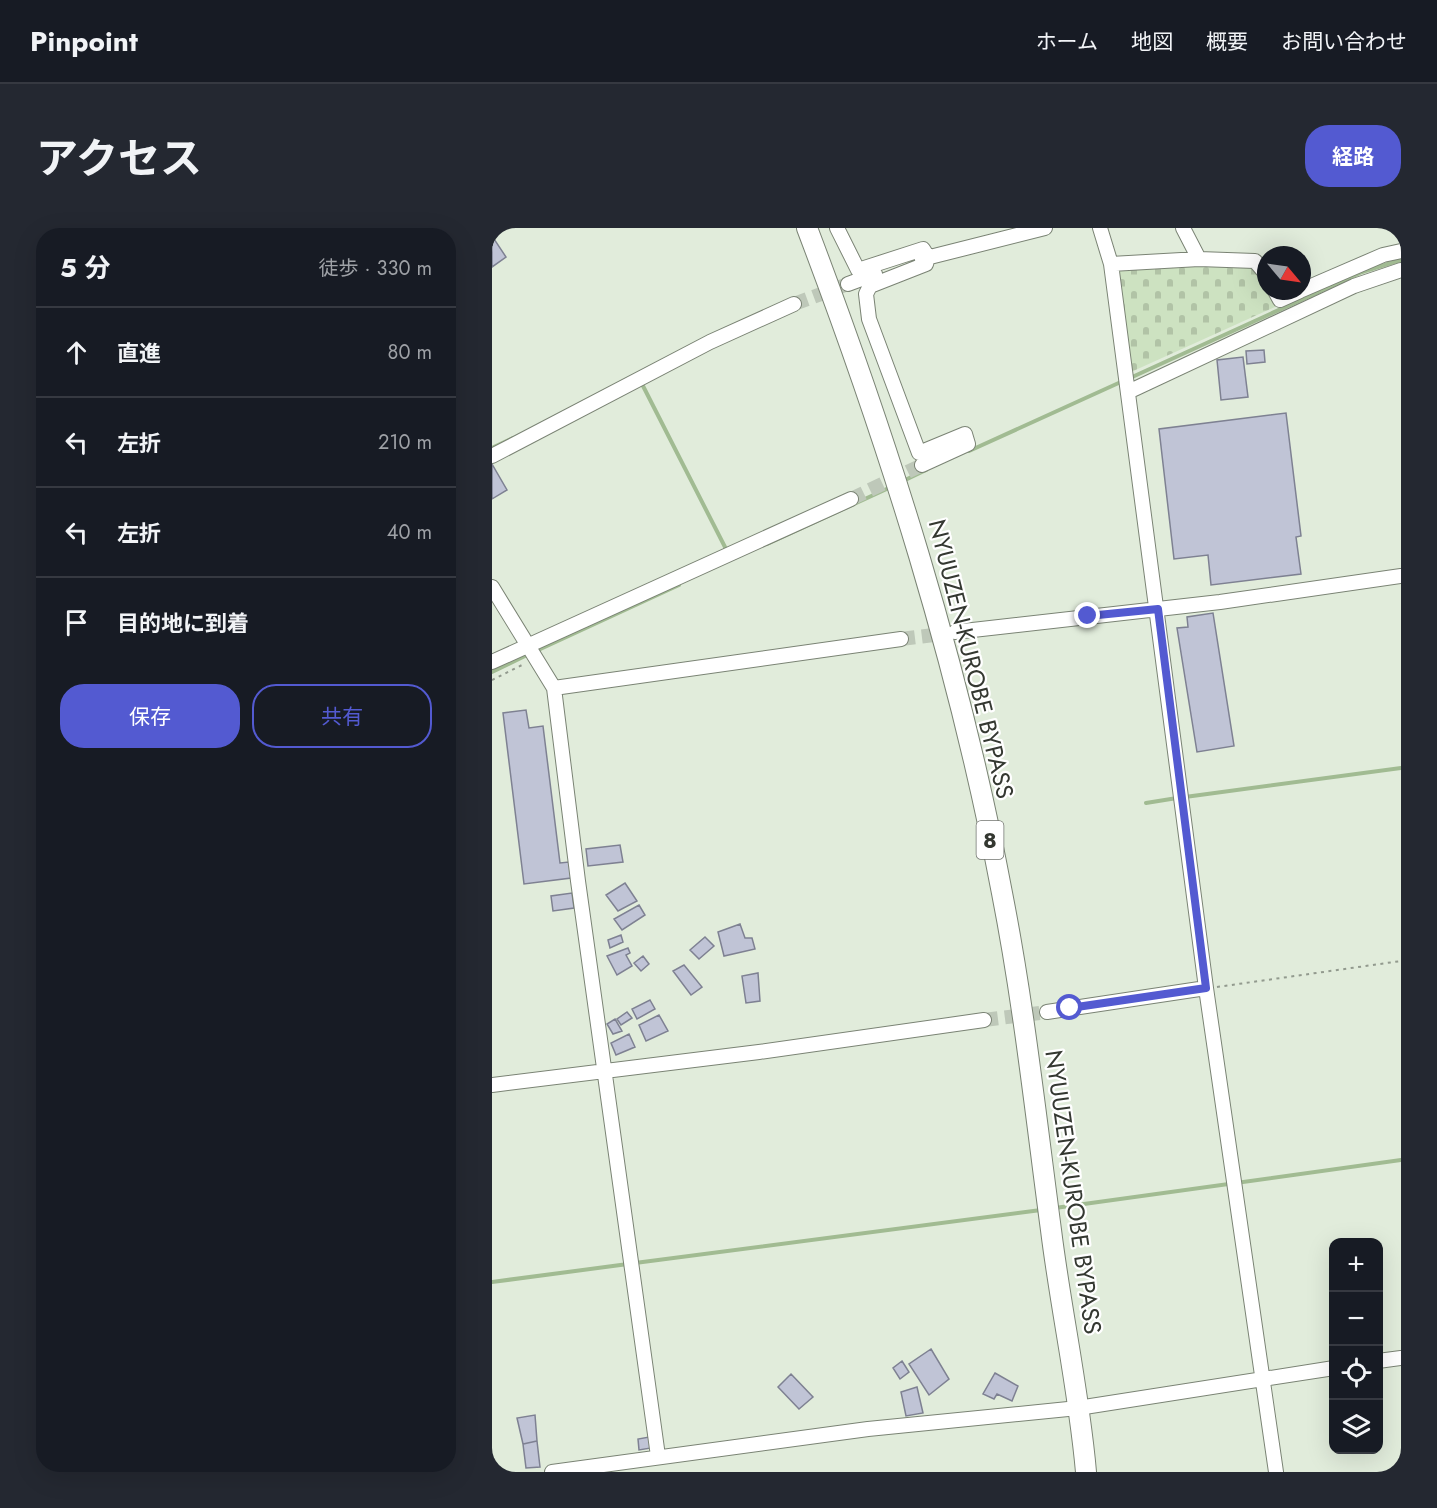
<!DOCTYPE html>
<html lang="ja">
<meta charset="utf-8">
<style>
:root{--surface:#171b24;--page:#242831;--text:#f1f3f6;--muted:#9ea1a6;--line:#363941;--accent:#535ad1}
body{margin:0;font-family:Jost,"Noto Sans JP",sans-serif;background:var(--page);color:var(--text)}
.controls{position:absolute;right:18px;bottom:18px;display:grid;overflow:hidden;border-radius:12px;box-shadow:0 6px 24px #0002}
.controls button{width:54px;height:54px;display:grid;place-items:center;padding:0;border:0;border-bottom:2px solid var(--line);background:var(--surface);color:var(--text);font:30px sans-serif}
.compass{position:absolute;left:765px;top:18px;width:54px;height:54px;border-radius:50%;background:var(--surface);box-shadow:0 6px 24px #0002;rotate:119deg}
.stop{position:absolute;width:18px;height:18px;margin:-14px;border:4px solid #535ad1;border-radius:50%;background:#fff}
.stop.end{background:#535ad1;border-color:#fff;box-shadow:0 2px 6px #0008}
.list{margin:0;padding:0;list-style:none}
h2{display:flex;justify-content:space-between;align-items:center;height:78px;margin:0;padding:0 24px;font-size:26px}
h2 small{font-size:20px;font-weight:400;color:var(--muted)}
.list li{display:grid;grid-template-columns:39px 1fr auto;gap:18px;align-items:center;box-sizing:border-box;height:90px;padding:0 24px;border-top:2px solid var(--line)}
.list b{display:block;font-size:22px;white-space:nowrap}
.list em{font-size:20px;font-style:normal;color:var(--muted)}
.actions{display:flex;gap:12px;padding:18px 24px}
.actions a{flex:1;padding:14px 0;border:2px solid var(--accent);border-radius:24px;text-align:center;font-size:21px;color:var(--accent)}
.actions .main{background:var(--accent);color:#fff}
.icon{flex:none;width:33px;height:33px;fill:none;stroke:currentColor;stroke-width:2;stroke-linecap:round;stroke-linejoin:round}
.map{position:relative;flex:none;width:909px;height:1244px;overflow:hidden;border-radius:24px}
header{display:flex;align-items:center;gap:36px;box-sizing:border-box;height:84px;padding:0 30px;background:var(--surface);border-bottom:2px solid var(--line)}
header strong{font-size:28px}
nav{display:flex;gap:33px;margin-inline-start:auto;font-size:21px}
.intro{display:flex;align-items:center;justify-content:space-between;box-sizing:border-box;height:144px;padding:0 36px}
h1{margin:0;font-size:42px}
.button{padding:15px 27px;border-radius:24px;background:var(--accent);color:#fff;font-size:21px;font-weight:700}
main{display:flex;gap:36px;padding:0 36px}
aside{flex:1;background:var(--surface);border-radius:24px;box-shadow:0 6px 24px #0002}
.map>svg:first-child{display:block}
.cemetery{fill:url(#cemetery-stones)}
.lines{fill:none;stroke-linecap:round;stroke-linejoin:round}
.stream{stroke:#a1bb92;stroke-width:4}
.building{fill:#c0c4d6;stroke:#7e8192;stroke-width:1.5}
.minor-tunnel{stroke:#bec8b9;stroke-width:14;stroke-dasharray:14 7;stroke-linecap:butt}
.minor-casing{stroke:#7a8374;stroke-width:16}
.highway-casing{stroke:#7a8374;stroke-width:22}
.path{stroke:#929a8e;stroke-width:2;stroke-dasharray:3 4.5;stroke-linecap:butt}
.minor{stroke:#fff;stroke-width:14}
.highway{stroke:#fff;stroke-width:20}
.route{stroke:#535ad1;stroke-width:8}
.labels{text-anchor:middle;stroke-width:4.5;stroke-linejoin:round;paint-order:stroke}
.shield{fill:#fff;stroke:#71746f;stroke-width:1.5}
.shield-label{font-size:22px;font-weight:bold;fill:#343831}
.street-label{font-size:24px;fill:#343831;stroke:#fff}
</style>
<header>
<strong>Pinpoint</strong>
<nav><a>ホーム</a><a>地図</a><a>概要</a><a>お問い合わせ</a></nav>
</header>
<div class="intro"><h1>アクセス</h1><a class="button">経路</a></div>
<main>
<aside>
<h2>5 分<small>徒歩 · 330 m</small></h2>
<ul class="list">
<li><svg class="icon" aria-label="ahead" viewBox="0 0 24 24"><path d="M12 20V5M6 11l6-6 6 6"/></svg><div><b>直進</b></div><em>80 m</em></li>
<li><svg class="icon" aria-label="left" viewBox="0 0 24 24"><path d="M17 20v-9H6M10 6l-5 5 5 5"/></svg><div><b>左折</b></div><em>210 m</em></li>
<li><svg class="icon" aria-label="left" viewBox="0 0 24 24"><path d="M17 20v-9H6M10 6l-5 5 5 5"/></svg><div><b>左折</b></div><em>40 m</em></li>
<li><svg class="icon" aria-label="arrive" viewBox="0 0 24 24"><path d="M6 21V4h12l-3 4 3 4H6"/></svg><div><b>目的地に到着</b></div></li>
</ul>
<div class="actions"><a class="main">保存</a><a>共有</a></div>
</aside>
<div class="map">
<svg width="909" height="1244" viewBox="0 0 909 1244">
<defs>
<pattern id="cemetery-stones" width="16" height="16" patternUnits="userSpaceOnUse" patternTransform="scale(1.5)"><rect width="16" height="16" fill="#cde2c1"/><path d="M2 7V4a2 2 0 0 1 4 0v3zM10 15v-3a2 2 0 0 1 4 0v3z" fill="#b1c3a6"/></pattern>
</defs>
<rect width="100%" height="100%" fill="#e1ecdb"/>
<!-- cemetery -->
<path class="cemetery" d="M706,36L761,37C770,44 774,52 774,63H778L785,78L639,144L625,41Z"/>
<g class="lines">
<!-- stream -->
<path class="stream" d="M638,150L870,44L909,32
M149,154L235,323
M0,220L21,210
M477,223L631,153
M411,253L434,242
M275,316L399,259
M44,423L187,357
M0,444L37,426
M693,569L909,540
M654,575L685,570
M563,980L909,932
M143,1035L549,982
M0,1054L136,1036"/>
</g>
<!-- building -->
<path class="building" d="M0,8L14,29L0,39Z
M772,122L773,134L755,136L754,123Z
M751,129L756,169L729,172L725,132Z
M794,185L809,308L804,309L809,346L719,357L716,327L682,331L667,201Z
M0,236L15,262L0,271Z
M721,385L742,518L705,524L685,400L696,399L695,389Z
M34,482L37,500L51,498L68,635L77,634L79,650L32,656L11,485Z
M128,617L131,634L96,638L94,621Z
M133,655L145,673L126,683L114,667Z
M80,665L82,680L61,683L59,668Z
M147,677L153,687L130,702L122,691Z
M248,696L253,710H260L263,721L232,728L226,704Z
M129,707L131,714L118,720L116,712Z
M213,709L222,718L207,731L198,722Z
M136,720L138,725L134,727L140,738L125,747L115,728Z
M151,728L157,736L149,743L142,735Z
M192,737L210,759L199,767L181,743Z
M266,745L268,773L254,775L250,748Z
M158,772L163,781L145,791L140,781Z
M135,784L140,790L129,797L125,791Z
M167,787L176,803L154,813L147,797Z
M123,791L130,803L121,806L115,796Z
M137,806L143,819L124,827L119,815Z
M439,1121L457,1151L437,1167L417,1136Z
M410,1133L417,1144L408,1151L401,1140Z
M503,1145L526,1158L520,1173L505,1166L502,1171L491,1166Z
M299,1146L321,1169L307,1181L286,1159Z
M425,1159L431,1185L414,1188L409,1164Z
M43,1187L45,1213L31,1216L25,1190Z
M157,1209L159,1220L147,1222L146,1211Z
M45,1213L48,1239L34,1240L31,1216Z"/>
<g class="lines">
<!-- minor-tunnel -->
<path class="minor-tunnel" d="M302,76L356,56
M359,271L430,237
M409,411L458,405
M492,792L555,784"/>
<defs>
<path id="minor" d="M345,0L366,42L431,21L436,29L434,36L378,58L374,66L377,91L427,225L473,206L476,216L430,237
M608,0L619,36L714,760L784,1244
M691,0L707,31
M430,31L553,0
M619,36L707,31L763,33L774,46
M356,56L383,46
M810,62L891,27L909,23
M783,63L788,72L808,63
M636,164L862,58L909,42
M0,228L218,114L302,76
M0,359L62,460L86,653L166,1228
M463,404L728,374L909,348
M0,434L359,271
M62,460L409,411
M555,784L714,760
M0,857L267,824L492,792
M886,1133L909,1130
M60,1244L376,1201L586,1180L842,1140"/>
<path id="highway" d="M315,0C397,216 467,437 510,665C532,777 544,890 559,1002C569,1083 587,1163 594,1244"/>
</defs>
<!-- minor casing -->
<use href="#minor" class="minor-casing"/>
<!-- highway casing -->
<use href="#highway" class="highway-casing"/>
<!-- path -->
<path class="path" d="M0,452L32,436
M725,759L909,733"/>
<!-- minor -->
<use href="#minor" class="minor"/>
<!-- highway -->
<use href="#highway" class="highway"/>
</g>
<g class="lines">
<!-- route -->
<path class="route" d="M578,780L714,760L666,381L596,388"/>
</g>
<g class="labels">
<!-- shield labels -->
<rect class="shield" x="484.5" y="593" width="27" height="38" rx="4.5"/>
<g class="shield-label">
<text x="498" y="620">8</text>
</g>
<!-- street labels -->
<g class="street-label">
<text transform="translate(479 431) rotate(76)" y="8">NYUUZEN-KUROBE BYPASS</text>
<text transform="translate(581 964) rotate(82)" y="8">NYUUZEN-KUROBE BYPASS</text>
</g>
</g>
</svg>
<div class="controls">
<button>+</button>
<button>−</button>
<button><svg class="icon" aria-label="locate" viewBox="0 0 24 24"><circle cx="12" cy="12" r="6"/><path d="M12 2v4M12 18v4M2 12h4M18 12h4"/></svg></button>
<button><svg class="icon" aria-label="layers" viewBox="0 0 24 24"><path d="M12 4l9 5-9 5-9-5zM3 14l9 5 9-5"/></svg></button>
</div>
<svg class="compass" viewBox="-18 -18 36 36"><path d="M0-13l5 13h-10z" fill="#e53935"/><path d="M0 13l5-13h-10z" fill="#9ea1a6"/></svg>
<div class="stop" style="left:578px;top:780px"></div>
<div class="stop end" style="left:596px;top:388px"></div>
</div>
</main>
